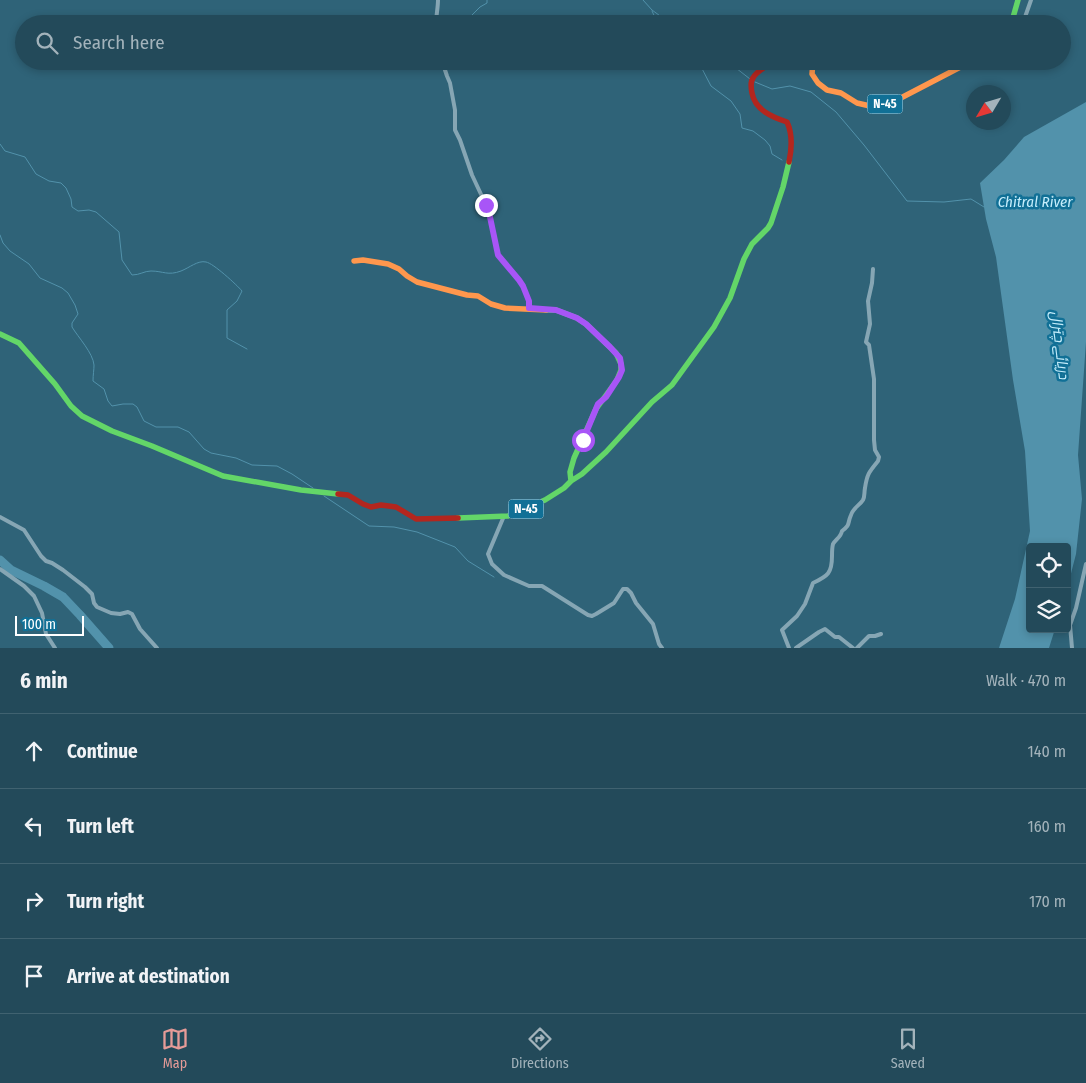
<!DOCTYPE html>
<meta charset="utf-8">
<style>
:root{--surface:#234a5a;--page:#2f5463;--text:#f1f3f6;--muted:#a3b3bb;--line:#406270;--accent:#e69b98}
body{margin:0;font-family:"Fira Sans Condensed",Cairo,sans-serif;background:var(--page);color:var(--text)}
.controls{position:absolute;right:15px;bottom:15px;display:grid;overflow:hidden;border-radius:5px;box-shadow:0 2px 8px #0003}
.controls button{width:45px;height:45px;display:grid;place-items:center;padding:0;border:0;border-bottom:1px solid var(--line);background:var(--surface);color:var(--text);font:25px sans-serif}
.compass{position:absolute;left:966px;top:85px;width:45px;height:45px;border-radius:50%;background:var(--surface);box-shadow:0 2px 8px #0003;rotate:232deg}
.scale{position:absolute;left:15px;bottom:12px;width:69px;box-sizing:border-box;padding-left:5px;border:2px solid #fff;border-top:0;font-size:14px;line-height:18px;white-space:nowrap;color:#fff;-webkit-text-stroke:4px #117096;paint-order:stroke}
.stop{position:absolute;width:15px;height:15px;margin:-11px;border:4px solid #a855f7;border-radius:50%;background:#fff}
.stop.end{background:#a855f7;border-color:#fff;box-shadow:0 1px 5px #0008}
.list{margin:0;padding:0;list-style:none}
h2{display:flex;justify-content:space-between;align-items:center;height:65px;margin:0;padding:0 20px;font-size:21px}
h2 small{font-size:16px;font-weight:400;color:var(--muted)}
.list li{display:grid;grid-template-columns:32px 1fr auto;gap:15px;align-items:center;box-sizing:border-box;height:75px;padding:0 20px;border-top:1px solid var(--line)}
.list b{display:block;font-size:19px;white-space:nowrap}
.list em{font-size:16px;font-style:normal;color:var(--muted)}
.icon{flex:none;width:28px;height:28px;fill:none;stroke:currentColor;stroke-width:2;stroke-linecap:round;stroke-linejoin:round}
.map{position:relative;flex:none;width:1086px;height:648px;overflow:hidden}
.search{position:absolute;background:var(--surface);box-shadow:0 2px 8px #0003;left:15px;right:15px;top:15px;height:55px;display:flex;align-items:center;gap:12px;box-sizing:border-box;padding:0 18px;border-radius:28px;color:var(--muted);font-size:19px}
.sheet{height:365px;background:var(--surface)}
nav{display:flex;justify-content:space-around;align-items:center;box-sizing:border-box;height:70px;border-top:1px solid var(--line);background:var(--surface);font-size:14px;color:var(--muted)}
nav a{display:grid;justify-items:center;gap:2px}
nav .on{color:var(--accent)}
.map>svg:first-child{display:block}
.water{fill:#5292ab}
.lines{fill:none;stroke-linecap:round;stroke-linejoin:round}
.stream{stroke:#5292ab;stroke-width:1}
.river{stroke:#5292ab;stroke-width:9}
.street{stroke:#86a6b4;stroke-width:4}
.fast{stroke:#63d668;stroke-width:5.5}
.slow{stroke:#ff974d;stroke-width:5.5}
.jam{stroke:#b3261e;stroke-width:5.5}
.route{stroke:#a855f7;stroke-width:6}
.labels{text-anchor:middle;stroke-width:5;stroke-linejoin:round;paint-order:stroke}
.shield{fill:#117096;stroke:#b8d4e0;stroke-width:1}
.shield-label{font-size:12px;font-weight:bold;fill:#fff}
.water-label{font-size:15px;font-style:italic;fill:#c6eefc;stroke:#117096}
</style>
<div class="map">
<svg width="1086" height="648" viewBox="0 0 1086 648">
<rect width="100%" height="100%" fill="#2f6378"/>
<!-- water -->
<path class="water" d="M1086,102V342L1078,455L1082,499L1076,554L1067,589V547H1030V629H1055L1049,648H999L1015,599L1030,531L1025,451L1013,380L996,257L986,219L980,183L1004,160L1024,137Z"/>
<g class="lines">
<!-- stream -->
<path class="stream" d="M643,0L652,10L671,24
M652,11L658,24
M463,24L480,7L487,3V0
M698,61L711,86L731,101L740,114L742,128L753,131L765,140L770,146L772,154L782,160
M727,61L750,79
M755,82L772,89L790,86L811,92L836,112L864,145L907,201L944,202L971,199L984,207
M0,144L5,151L25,157L36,174L49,181L61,183L66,188L71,199L72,207L78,211L89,210L96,212L119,232L122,260L132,275C140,275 144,271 151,271C163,271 168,276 181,271C189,268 198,260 206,262C213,263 237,285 242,291L237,301L227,310V338L247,349
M0,235L3,243L10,251L29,264L40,278L62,288L68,293L75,305L78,314L72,323V327C78,337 93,353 94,365C94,370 93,375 93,381L104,389L108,401L112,406L123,404H133L137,407L144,421L156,427H178L189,432L204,449L211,453L236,458L252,465L277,466L292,474L313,488
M324,496L369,526L394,527L417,532L455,547L468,561L494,577"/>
<!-- river -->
<path class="river" d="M0,560L11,570L44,586L63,597L80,615L109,648"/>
<!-- street -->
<path class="street" d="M436,24C436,16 438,8 438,0
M1022,24L1024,20L1031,0
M442,61L447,76L450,83L455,110V130L460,140L472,175L486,205L490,217L498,255L519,280L523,286L529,301V308
M504,516L488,554L492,564L504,575L529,586H542L588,615L592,616L596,614L614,603L623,589H627L631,593L636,603L653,624L659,644L662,648
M0,517L24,530L41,556L46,561L52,563L63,570L85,587L92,594L94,603L97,607L111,613L120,614L128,612L132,614L140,629L157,648
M0,569L24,586L34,596L42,613L46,634L55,648
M789,648L782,630L797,616L805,604L813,583C828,576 832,573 832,556C832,552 832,548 833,544C836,539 841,537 842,531C851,524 847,524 851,515C853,508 860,505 863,500C865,496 864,493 865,488C867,474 869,472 878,461L879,457L875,450L874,440V379L869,345L866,342L870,324L868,301L872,283L873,269
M796,648L819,632L825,629L835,637H839L853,648
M857,648L869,636H875L881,634
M1072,648L1070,625L1076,608L1086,564"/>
<!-- fast -->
<path class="fast" d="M1009,24L1012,21L1018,0
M546,310H556L577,318L586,324L616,353L621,364V370L617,380L596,409L574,458L570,472L571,481
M0,334L19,343L55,384L71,406L82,416L112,431L152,446L223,476L301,490L338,494
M458,518L508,516L545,500L564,488L571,481L582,474L606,452L652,402L672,385L714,327L730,298L744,259L752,244L768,228L771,223L783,187L789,162"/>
<!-- slow -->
<path class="slow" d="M813,61L812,74L818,83L827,90L841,93L857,103L870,106L883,105L895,101L972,61
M354,261L363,260L388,264L399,269L407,276L417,282L467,295L478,296L491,304L505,308L546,310"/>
<!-- jam -->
<path class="jam" d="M775,61C768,66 757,70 753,78C750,82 751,88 752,93C755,110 772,117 787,122C793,135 792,148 789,162
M338,494L348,495L363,504L371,507L381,505L396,507L416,519L458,518"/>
</g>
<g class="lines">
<!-- route -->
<path class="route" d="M486,205L490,217L498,255L519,280L523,286L529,301V308L556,310L577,318L586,324L610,347L620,358L622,370L619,377L606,397L598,404L583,440"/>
</g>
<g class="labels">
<!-- shield labels -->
<g class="shield">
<rect x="867.5" y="94.5" width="35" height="19" rx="4"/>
<rect x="508.5" y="499.5" width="35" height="19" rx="4"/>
</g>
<g class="shield-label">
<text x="885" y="108">N-45</text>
<text x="526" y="513">N-45</text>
</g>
<!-- water labels -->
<g class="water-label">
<text x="1035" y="207">Chitral River</text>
<text transform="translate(1060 345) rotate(83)" y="5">دریائے چترال</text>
</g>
</g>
</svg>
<div class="controls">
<button><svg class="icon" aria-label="locate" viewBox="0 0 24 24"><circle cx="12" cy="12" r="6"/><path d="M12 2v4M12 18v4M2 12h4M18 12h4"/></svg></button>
<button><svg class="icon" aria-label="layers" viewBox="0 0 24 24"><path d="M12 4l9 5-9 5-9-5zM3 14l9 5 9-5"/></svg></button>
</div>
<svg class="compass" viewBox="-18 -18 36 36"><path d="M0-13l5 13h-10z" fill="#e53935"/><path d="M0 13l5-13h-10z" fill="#a3b3bb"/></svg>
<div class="scale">100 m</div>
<div class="stop" style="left:583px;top:440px"></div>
<div class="stop end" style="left:486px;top:205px"></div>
<div class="search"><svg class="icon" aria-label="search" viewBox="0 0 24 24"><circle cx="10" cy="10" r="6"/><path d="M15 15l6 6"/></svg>Search here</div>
</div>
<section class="sheet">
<h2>6 min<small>Walk · 470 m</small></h2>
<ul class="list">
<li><svg class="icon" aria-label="ahead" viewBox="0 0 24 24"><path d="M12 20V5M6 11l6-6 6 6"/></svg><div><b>Continue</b></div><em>140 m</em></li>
<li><svg class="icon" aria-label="left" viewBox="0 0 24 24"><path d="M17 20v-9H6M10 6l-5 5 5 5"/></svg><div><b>Turn left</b></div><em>160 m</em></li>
<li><svg class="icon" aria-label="right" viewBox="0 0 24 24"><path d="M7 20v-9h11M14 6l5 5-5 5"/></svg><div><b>Turn right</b></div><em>170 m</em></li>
<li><svg class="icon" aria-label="arrive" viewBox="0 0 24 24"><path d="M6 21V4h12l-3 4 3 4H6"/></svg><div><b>Arrive at destination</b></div></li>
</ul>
</section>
<nav>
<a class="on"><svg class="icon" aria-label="map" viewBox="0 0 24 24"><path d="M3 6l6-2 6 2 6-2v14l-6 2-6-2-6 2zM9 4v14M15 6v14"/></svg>Map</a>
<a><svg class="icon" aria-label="directions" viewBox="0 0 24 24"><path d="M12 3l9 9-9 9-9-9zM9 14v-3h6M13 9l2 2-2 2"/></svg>Directions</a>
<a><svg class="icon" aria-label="saved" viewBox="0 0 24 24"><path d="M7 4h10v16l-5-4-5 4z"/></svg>Saved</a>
</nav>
